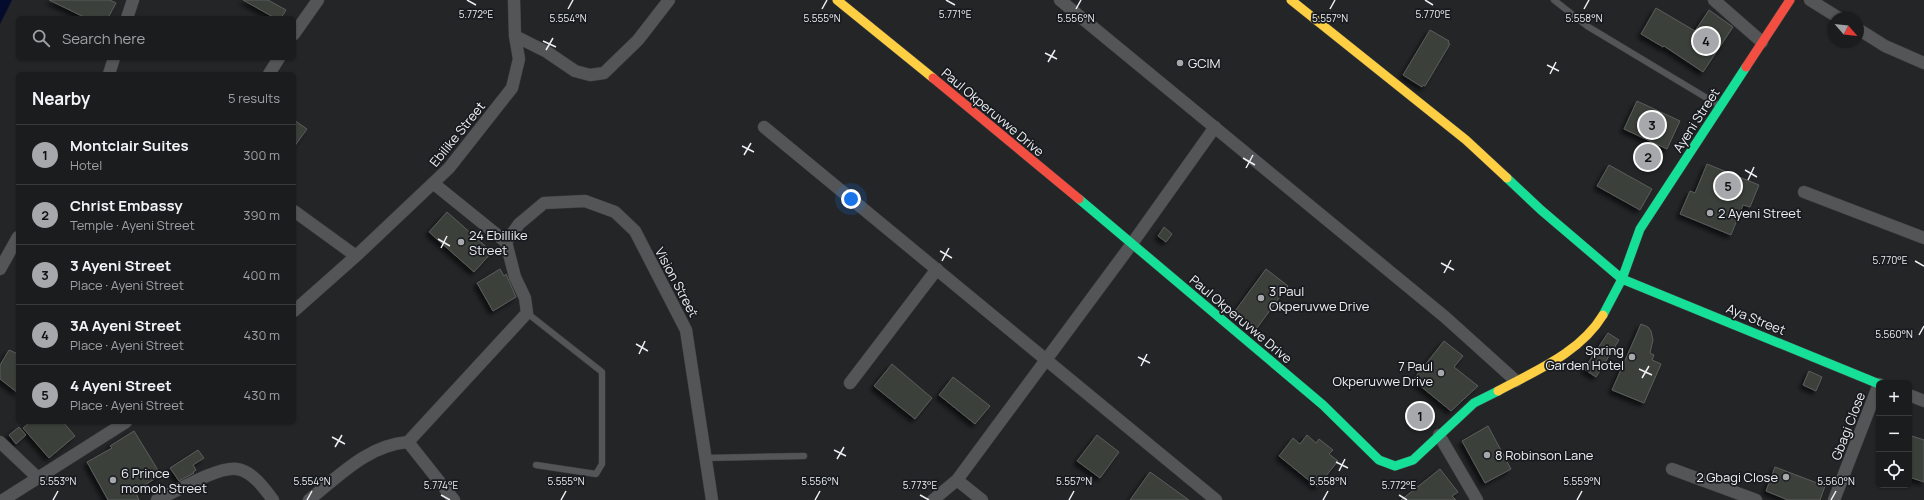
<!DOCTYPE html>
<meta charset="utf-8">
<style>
:root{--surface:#1a1c1d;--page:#27292a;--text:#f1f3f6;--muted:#9fa1a4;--line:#383a3b;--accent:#a6a8ab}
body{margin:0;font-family:Manrope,sans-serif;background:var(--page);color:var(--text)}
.controls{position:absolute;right:12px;bottom:12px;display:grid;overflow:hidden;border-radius:6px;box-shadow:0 1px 3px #0004}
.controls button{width:36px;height:36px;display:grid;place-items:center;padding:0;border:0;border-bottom:1px solid var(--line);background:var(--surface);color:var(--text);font:20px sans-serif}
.compass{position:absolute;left:1828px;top:12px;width:36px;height:36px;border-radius:50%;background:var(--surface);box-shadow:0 1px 3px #0004;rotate:118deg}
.you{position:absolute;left:851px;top:199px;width:14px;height:14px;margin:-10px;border:3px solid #fff;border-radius:50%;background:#1a73e8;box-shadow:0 0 0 6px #1a73e833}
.badge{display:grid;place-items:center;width:26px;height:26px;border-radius:50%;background:var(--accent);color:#111;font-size:13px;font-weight:700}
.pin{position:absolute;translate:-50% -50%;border:2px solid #fff;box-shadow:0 1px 4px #0006}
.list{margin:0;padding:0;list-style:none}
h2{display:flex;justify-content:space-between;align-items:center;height:52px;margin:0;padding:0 16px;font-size:17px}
h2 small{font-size:13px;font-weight:400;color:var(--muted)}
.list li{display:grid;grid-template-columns:26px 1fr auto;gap:12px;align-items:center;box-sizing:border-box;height:60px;padding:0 16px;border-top:1px solid var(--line)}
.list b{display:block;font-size:15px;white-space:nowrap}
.list p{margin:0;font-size:13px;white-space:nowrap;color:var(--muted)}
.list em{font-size:13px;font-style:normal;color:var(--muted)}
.icon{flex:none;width:22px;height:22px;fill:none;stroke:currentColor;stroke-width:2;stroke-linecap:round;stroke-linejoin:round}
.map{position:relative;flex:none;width:1924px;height:500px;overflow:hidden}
.search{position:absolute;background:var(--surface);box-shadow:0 1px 3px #0004;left:16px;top:16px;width:280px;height:44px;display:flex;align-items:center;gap:10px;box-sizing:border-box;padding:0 14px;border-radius:6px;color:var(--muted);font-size:15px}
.panel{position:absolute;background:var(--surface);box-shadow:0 1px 3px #0004;left:16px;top:72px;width:280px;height:352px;border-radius:6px}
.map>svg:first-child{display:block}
.water{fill:#030c2c}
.building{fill:#3b413b;stroke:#5b5d5c;filter:url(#shadow)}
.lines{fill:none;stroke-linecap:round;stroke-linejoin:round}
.lane-casing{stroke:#3e3f41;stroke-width:7}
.street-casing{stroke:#3e3f41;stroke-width:13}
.fast-casing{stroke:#3e3f41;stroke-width:10}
.slow-casing{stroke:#3e3f41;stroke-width:10}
.jam-casing{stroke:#3e3f41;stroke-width:10}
.lane{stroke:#545557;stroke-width:6}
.street{stroke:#545557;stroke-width:12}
.fast{stroke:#16e098;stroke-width:9}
.slow{stroke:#ffcf43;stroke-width:9}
.jam{stroke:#f24e42;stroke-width:9}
.ticks{fill:none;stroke:#edeff2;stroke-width:1.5}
.poi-dot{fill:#a6a8ab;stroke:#181b1f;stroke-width:1.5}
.labels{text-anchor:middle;stroke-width:3.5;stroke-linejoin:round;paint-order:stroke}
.poi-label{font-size:13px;fill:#edeff2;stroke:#181b1f;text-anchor:start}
.street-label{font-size:13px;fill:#edeff2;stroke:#181b1f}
.ticks-label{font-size:10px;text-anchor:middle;fill:#edeff2;stroke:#181b1f;stroke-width:3.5;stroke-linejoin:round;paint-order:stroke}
</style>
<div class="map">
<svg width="1924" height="500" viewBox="0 0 1924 500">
<defs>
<filter id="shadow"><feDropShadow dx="-3.5" dy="3.5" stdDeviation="2" flood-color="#0009"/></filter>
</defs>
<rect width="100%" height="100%" fill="#232527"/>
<!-- water -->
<path class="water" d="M0,0H12L0,24Z"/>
<!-- building -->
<path class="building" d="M49,0H110L116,3L108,18H86Z
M243,0H268L286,10L281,18H275Z
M1656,8L1695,31L1709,10L1733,27L1703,72L1664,46L1663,47L1641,34Z
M1430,30L1449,41L1448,43L1450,44L1425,86L1423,85L1422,87L1403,75Z
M1637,101L1680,121L1667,149L1624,129Z
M294,120L307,129L294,147Z
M1707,164L1759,185L1750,207L1743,205L1731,235L1680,214L1690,191L1695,193Z
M1609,165L1652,189L1640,210L1597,186Z
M447,212L492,252L474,272L429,232Z
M1164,227L1172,234L1166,242L1158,236Z
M500,269L504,276L506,274L516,297L493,311L477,283Z
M1266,269L1288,286L1257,328L1235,311Z
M1641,324L1648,327L1651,331L1653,340L1650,353L1654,355L1652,360L1661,364L1644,403L1612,390Z
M1608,333L1619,340L1596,377L1584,369Z
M1444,341L1463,356L1454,367L1478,386L1451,411L1413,380Z
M9,350L18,354V393L0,379V365Z
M892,364L932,398L915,419L874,386Z
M1809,371L1822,377L1816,391L1803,385Z
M953,377L990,406L975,424L939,395Z
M30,422H63L75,436L49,458L23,428Z
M1488,426L1511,469L1485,483L1462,441Z
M19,427L26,435L16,444L9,435Z
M134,431L161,475L135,491L139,500H108L87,462L112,448L110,446Z
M1097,435L1119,452L1100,478L1077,461Z
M1307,435L1316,443L1319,439L1333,450L1329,454L1338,461L1317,487L1279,456L1293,438L1300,444Z
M1909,435L1924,440V482L1909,477Z
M198,450L204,458L193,465L196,470L193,472L194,473L179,481L170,468Z
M1775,467L1825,486L1820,500H1788L1766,491Z
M1440,469L1458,492L1452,496L1456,500H1401Z
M1150,472L1189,500H1130Z"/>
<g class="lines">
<defs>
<path id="lane" d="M1554,0L1587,26L1720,106
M527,313L602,372V464L596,474L536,465
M705,458L804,456"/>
<path id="street" d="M1060,0L1445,317L1516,381
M1714,0L1762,42
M1810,0L1839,18
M127,18L133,0
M1858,29L1885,46L1924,63
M294,34L318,0
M515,36L547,52L575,71L590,75L604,73L638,40L669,0
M109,74L114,58
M269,74L279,58
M764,127L1216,500
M1804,192L1924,238
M294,211L356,256
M506,242L519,224L544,203L585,201L615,212L635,231L686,330L712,500
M0,269L18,237
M294,311L356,256L449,168L512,88L519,59L515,36L514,0
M850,383L937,269
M1909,395L1924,401
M1439,435L1477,500
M0,442L38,478
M408,442L454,500
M1672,469L1756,500
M957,480L982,500
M3,500L126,422
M157,500C175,492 218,466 237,469C252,471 265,489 273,500
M309,500C339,476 368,445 408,442L527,313L525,298L515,277L506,242L433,183
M933,500L957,480L1131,245L1215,127
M1834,500L1879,384"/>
<path id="fast" d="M1507,178L1541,210L1622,279L1879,384
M1079,199L1323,405L1379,460L1395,466L1413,460L1474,403L1498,391
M1603,315L1622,279L1640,229L1746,67"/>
<path id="slow" d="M837,0L933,78
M1291,0L1466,140L1507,178
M1498,391C1535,371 1580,353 1603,315"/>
<path id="jam" d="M1746,67L1790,0
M933,78L1079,199"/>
</defs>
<!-- lane casing -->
<use href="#lane" class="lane-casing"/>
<!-- street casing -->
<use href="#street" class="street-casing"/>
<!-- fast casing -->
<use href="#fast" class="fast-casing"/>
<!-- slow casing -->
<use href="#slow" class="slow-casing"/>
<!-- jam casing -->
<use href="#jam" class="jam-casing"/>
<!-- lane -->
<use href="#lane" class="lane"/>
<!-- street -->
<use href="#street" class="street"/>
<!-- fast -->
<use href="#fast" class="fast"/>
<!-- slow -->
<use href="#slow" class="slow"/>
<!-- jam -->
<use href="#jam" class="jam"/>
</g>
<!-- ticks -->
<path class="ticks" d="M467,0L476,5M946,0L955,5M1425,0L1433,5M568,9L573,0M822,9L827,0M1076,9L1081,0M1330,9L1335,0M1584,9L1589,0M543,41L556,47M546,50L553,38M1045,53L1057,59M1048,62L1055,50M1547,65L1559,71M1550,74L1556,62M742,146L754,152M744,155L751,143M1243,158L1255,165M1246,168L1253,155M1745,170L1757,177M1748,180L1754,167M438,239L450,246M441,248L447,236M940,251L952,258M942,261L949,248M1915,261L1924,266M1441,263L1454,270M1444,273L1451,260M1919,335L1924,326M636,344L648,351M639,354L645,341M1138,357L1150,363M1141,366L1147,354M1639,369L1652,375M1642,378L1649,366M332,437L345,444M335,447L342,435M834,450L846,456M837,459L844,447M1336,462L1348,468M1339,471L1345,459M441,495L450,500M920,495L929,500M1399,495L1407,500M53,500L58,491M307,500L312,491M561,500L566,491M815,500L820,491M1069,500L1074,491M1323,500L1328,491M1577,500L1582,491M1831,500L1836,491"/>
<!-- markers -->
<g class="poi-dot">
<circle cx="1180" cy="63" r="4"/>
<circle cx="1710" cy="213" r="4"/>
<circle cx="461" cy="242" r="4"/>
<circle cx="1261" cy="298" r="4"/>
<circle cx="1632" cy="357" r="4"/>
<circle cx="1441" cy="373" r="4"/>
<circle cx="1487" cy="455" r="4"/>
<circle cx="1786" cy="477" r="4"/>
<circle cx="113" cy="480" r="4"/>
</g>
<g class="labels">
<!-- poi labels -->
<g class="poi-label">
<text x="1188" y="68">GCIM</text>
<text x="1718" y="218">2 Ayeni Street</text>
<text x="469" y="240">24 Ebillike<tspan x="469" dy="15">Street</tspan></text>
<text x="1269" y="296">3 Paul<tspan x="1269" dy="15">Okperuvwe Drive</tspan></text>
<text x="1624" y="355" text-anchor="end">Spring<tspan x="1624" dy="15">Garden Hotel</tspan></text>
<text x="1433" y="371" text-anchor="end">7 Paul<tspan x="1433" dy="15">Okperuvwe Drive</tspan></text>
<text x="1495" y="460">8 Robinson Lane</text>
<text x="121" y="478">6 Prince<tspan x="121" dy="15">momoh Street</tspan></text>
<text x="1778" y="482" text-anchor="end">2 Gbagi Close</text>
</g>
<!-- street labels -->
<g class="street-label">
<text transform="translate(993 112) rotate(40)" y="5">Paul Okperuvwe Drive</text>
<text transform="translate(1696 120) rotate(-57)" y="5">Ayeni Street</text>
<text transform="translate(457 134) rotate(-51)" y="5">Ebilike Street</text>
<text transform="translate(677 282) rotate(62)" y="5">Vision Street</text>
<text transform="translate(1241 319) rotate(40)" y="5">Paul Okperuvwe Drive</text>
<text transform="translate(1756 319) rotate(22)" y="5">Aya Street</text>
<text transform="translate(1848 426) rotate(-69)" y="5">Gbagi Close</text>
</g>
</g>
<g class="ticks-label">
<text x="476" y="18">5.772°E</text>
<text x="955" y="18">5.771°E</text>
<text x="1433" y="18">5.770°E</text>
<text x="568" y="22">5.554°N</text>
<text x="822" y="22">5.555°N</text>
<text x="1076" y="22">5.556°N</text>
<text x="1330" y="22">5.557°N</text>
<text x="1584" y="22">5.558°N</text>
<text x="1890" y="264">5.770°E</text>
<text x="1894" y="338">5.560°N</text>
<text x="58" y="485">5.553°N</text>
<text x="312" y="485">5.554°N</text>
<text x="566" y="485">5.555°N</text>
<text x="820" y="485">5.556°N</text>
<text x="1074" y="485">5.557°N</text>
<text x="1328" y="485">5.558°N</text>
<text x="1582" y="485">5.559°N</text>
<text x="1836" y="485">5.560°N</text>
<text x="441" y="489">5.774°E</text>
<text x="920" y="489">5.773°E</text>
<text x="1399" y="489">5.772°E</text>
</g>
</svg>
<div class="controls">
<button>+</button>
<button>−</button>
<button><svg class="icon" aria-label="locate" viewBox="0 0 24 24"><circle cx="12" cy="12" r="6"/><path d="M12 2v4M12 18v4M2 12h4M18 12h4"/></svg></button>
</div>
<svg class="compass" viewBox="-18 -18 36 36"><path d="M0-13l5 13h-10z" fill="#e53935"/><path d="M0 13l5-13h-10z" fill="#9fa1a4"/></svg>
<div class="you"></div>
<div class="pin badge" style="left:1420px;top:416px">1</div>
<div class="pin badge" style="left:1648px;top:157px">2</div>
<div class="pin badge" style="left:1652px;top:125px">3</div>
<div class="pin badge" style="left:1706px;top:41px">4</div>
<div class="pin badge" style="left:1728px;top:186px">5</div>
<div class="search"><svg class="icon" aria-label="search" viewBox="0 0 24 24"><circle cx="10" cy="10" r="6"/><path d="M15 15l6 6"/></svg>Search here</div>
<section class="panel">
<h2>Nearby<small>5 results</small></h2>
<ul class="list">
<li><span class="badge">1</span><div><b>Montclair Suites</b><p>Hotel</p></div><em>300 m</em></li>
<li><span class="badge">2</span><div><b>Christ Embassy</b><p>Temple · Ayeni Street</p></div><em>390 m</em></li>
<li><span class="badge">3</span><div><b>3 Ayeni Street</b><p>Place · Ayeni Street</p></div><em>400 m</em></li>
<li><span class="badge">4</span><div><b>3A Ayeni Street</b><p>Place · Ayeni Street</p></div><em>430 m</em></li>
<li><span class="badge">5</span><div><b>4 Ayeni Street</b><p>Place · Ayeni Street</p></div><em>430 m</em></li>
</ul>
</section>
</div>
